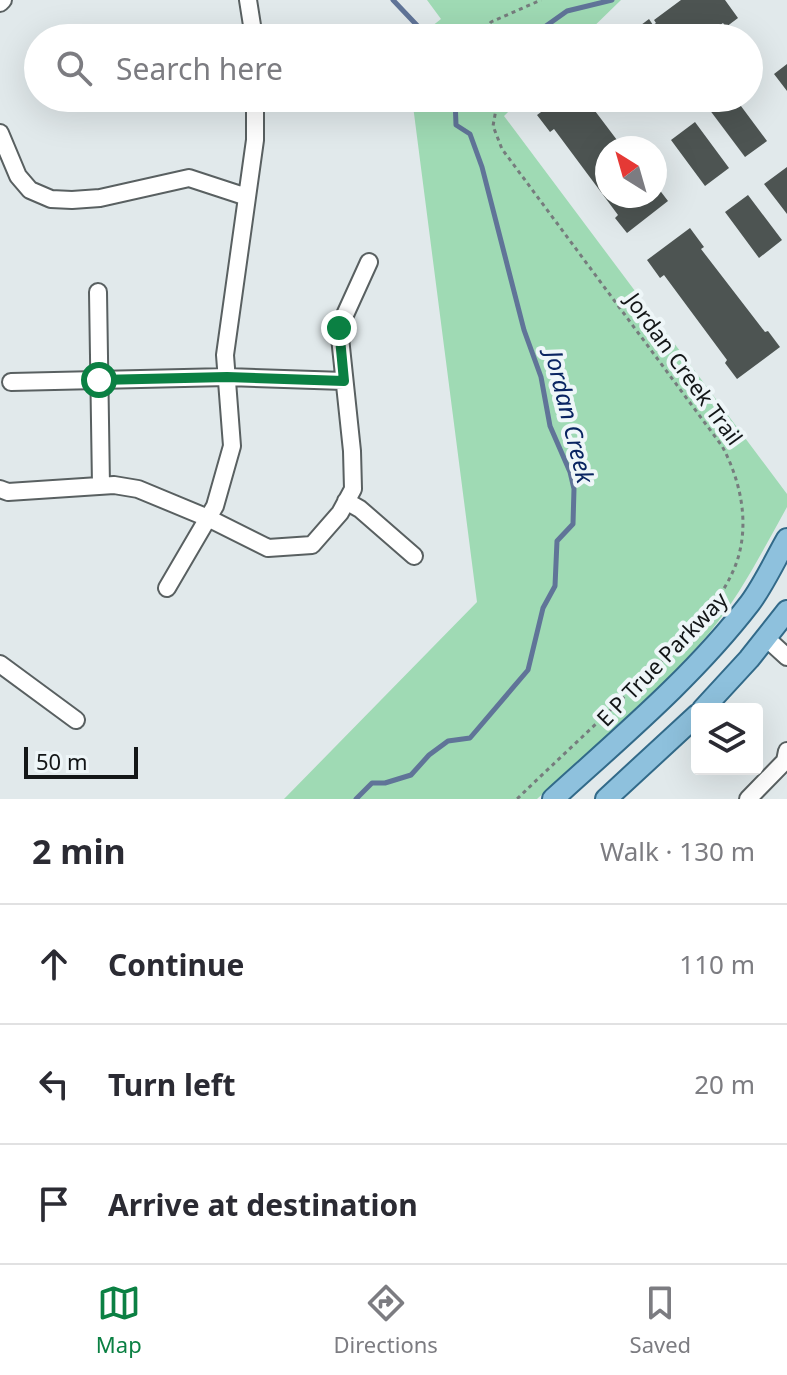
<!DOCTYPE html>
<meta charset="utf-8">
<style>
:root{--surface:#fff;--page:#f2f2f3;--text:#2b2b33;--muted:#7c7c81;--line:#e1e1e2;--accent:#0b8043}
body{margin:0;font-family:"Noto Sans",sans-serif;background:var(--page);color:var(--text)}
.controls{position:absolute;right:24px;bottom:24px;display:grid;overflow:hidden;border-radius:8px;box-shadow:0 8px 32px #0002}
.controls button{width:72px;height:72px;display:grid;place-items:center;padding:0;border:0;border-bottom:2px solid var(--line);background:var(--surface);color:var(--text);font:40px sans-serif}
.compass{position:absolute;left:595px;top:136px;width:72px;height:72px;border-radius:50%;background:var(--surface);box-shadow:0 8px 32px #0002;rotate:323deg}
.scale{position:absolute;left:24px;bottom:20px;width:114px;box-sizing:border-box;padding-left:8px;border:4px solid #131617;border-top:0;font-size:22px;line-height:28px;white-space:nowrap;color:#131617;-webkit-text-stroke:6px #eef6f8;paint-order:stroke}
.stop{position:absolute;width:24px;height:24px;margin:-18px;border:6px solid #0b8043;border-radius:50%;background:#fff}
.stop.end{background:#0b8043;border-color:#fff;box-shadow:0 2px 8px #0008}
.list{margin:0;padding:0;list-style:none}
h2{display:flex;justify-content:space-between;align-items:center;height:104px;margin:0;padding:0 32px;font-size:34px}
h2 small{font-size:26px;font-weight:400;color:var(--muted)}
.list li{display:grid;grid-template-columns:52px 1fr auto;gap:24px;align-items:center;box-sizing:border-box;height:120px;padding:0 32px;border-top:2px solid var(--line)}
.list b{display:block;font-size:30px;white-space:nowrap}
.list em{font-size:26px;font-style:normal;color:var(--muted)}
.icon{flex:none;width:44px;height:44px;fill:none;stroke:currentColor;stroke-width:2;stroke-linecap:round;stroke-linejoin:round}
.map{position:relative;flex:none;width:787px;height:799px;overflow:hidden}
.search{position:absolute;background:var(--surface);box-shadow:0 8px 32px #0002;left:24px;right:24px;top:24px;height:88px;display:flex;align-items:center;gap:20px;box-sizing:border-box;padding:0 28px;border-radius:44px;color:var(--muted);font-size:30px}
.sheet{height:464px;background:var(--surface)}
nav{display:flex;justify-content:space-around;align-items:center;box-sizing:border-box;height:112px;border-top:2px solid var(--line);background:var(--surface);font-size:22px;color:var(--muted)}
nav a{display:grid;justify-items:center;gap:4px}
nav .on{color:var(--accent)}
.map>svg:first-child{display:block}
.green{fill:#9fdab4}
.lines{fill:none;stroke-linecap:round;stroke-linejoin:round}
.stream{stroke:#607498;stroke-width:5}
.building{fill:#4d5452}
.minor-casing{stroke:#596061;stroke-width:20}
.major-casing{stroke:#326a89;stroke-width:24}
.path{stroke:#767c7d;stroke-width:3;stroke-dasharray:4 4;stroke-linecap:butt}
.minor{stroke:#fff;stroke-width:16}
.major{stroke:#8ec1dd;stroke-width:20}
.route{stroke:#0b8043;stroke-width:10}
.labels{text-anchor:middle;stroke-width:8;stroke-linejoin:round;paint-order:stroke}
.street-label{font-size:22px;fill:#131617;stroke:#eef6f8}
.water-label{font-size:24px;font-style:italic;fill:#092461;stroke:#eef6f8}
</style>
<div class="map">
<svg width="787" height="799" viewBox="0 0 787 799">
<rect width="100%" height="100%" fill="#e1e9eb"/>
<!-- green -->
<path class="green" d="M427,0H621L582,38H417L441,19Z
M412,98H522L504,116L787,494V507C763,550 741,594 710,632C659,693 595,745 537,799H284L477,602Z"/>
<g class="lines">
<!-- stream -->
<path class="stream" d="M393,0L429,38
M529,38L567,11L612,0
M356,799L372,783H385L411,775L429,755L448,741L470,738L528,670L543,608L555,586L557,541L573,524L574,489L570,472L550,426L541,377L524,330L482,167L470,134L456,125L455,98"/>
</g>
<!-- building -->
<path class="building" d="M681,0H725L738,18L726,27L723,23L713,30L716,34L710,38H638L633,31L649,19L653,25L656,23L654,20Z
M787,64V91L774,74Z
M560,98H589L592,101L589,103L623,148H607V196H655V184L668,201L627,233L615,218L618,215L554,129L550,132L537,115Z
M716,98H735L767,141L745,157L706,105Z
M695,122L729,168L705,186L671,140Z
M787,167V214L764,184Z
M748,195L782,240L759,258L725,212Z
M690,228L704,247L701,249L765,332L768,331L780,347L737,379L725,363L727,360L664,275L660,278L647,260Z"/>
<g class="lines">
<defs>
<path id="minor" d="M248,0L254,38
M0,3L3,0
M0,133L18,176L30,190L51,199L72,200L100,198L189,178L247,197
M98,292L101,486
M11,382L227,377L344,381
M0,489L8,492L114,485L138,489L208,518L268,548L312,545L340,513L353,489L352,451L339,328L369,262
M346,501L360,509L414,556
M167,588L215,506L232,446L225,355L255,140V98
M766,638L787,657
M0,664L76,720
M748,799L785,761L787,751"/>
<path id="major" d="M703,709L749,659L787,611
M553,799C621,737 693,677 750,603C764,584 775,560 787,539
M606,799L697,715"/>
</defs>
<!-- minor casing -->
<use href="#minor" class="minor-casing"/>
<!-- major casing -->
<use href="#major" class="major-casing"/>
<!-- path -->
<path class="path" d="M488,38L487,27L491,22L541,0
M498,98L493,126L502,149L722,446C742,483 751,529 734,569C713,618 661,662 623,698C588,732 552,765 517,799"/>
<!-- minor -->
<use href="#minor" class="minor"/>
<!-- major -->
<use href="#major" class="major"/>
</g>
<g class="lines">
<!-- route -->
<path class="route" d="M99,380L227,377L344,381L339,328"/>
</g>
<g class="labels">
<!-- street labels -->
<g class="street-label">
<text transform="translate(684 369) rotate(54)" y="8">Jordan Creek Trail</text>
<text transform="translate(662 659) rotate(-46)" y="8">E P True Parkway</text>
</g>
<!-- water labels -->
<g class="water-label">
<text transform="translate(569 417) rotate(76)" y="8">Jordan Creek</text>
</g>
</g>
</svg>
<div class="controls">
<button><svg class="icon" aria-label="layers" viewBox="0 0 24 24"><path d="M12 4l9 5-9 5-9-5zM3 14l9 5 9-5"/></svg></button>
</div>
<svg class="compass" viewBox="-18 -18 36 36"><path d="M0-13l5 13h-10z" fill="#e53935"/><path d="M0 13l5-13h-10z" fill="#7c7c81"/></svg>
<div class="scale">50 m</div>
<div class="stop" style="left:99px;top:380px"></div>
<div class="stop end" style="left:339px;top:328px"></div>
<div class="search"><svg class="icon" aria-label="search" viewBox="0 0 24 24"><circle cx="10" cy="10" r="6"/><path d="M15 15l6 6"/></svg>Search here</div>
</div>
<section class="sheet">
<h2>2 min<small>Walk · 130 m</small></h2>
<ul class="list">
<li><svg class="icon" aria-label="ahead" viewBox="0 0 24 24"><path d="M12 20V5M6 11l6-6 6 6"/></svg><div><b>Continue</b></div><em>110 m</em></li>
<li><svg class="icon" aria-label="left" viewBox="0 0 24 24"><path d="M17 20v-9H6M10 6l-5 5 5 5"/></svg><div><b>Turn left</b></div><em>20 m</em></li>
<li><svg class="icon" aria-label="arrive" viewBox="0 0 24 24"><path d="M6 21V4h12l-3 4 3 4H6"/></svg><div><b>Arrive at destination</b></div></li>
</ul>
</section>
<nav>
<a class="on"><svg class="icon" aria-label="map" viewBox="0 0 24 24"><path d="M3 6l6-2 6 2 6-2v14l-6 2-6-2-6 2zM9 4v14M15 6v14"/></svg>Map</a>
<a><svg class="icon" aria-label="directions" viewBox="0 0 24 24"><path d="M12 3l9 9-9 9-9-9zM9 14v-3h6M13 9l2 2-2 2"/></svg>Directions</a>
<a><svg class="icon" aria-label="saved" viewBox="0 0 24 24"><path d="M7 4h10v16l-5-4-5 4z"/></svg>Saved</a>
</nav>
